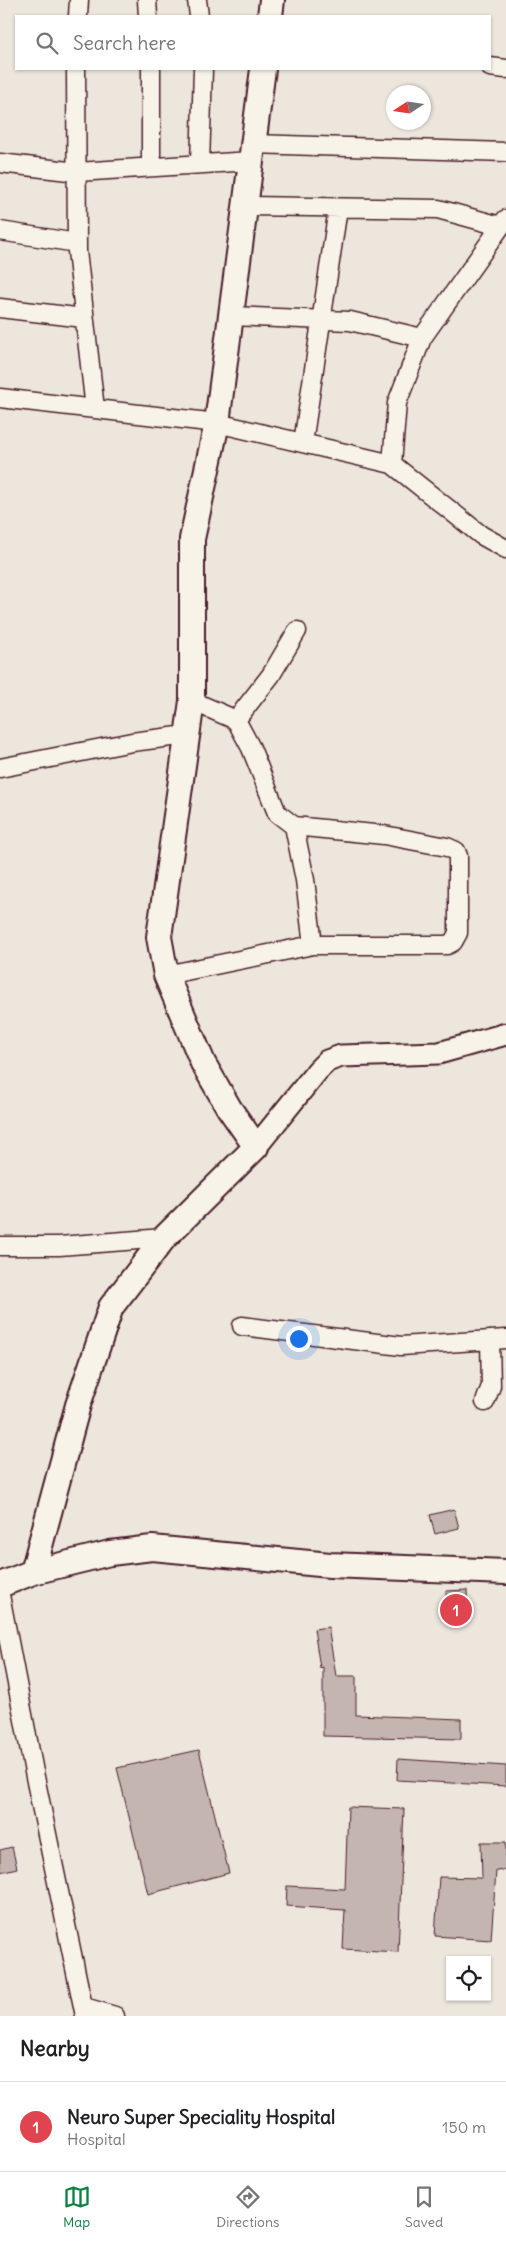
<!DOCTYPE html>
<style>
:root{--surface:#fff;--page:#f6f6f6;--text:#202124;--muted:#757577;--line:#e0e0e0;--accent:#0b8043}
body{margin:0;font-family:Delius,sans-serif;background:var(--page);color:var(--text)}
.controls{position:absolute;right:15px;bottom:15px;display:grid;overflow:hidden;border-radius:0px;box-shadow:0 1px 4px #0004}
.controls button{width:45px;height:45px;display:grid;place-items:center;padding:0;border:0;border-bottom:1px solid var(--line);background:var(--surface);color:var(--text);font:25px sans-serif}
.compass{position:absolute;left:386px;top:85px;width:45px;height:45px;border-radius:50%;background:var(--surface);box-shadow:0 1px 4px #0004;rotate:258deg}
.you{position:absolute;left:298px;top:1338px;width:18px;height:18px;margin:-12px;border:4px solid #fff;border-radius:50%;background:#1a73e8;box-shadow:0 0 0 8px #1a73e833}
.badge{display:grid;place-items:center;width:32px;height:32px;border-radius:50%;background:var(--accent);color:#fff;font-size:16px;font-weight:700}
.pin{position:absolute;translate:-50% -50%;border:2px solid #fff;box-shadow:0 1px 5px #0006}
.list{margin:0;padding:0;list-style:none}
h2{display:flex;justify-content:space-between;align-items:center;height:65px;margin:0;padding:0 20px;font-size:21px}
h2 small{font-size:16px;font-weight:400;color:var(--muted)}
.list li{display:grid;grid-template-columns:32px 1fr auto;gap:15px;align-items:center;box-sizing:border-box;height:90px;padding:0 20px;border-top:1px solid var(--line)}
.list b{display:block;font-size:19px;white-space:nowrap}
.list p{margin:0;font-size:16px;white-space:nowrap;color:var(--muted)}
.list em{font-size:16px;font-style:normal;color:var(--muted)}
.icon{flex:none;width:28px;height:28px;fill:none;stroke:currentColor;stroke-width:2;stroke-linecap:round;stroke-linejoin:round}
.map{position:relative;flex:none;width:506px;height:2016px;overflow:hidden}
.search{position:absolute;background:var(--surface);box-shadow:0 1px 4px #0004;left:15px;right:15px;top:15px;height:55px;display:flex;align-items:center;gap:12px;box-sizing:border-box;padding:0 18px;border-radius:0px;color:var(--muted);font-size:19px}
.sheet{height:155px;background:var(--surface)}
nav{display:flex;justify-content:space-around;align-items:center;box-sizing:border-box;height:70px;border-top:1px solid var(--line);background:var(--surface);font-size:14px;color:var(--muted)}
nav a{display:grid;justify-items:center;gap:2px}
nav .on{color:var(--accent)}
.map>svg:first-child{display:block}
.building{fill:#c4b5b0;stroke:#4a1f2b}
.lines{fill:none;stroke-linecap:round;stroke-linejoin:round}
.minor-casing{stroke:#4a1f2b;stroke-width:21}
.tertiary-casing{stroke:#4a1f2b;stroke-width:25}
.secondary-casing{stroke:#4a1f2b;stroke-width:28}
.minor{stroke:#f7f3e8;stroke-width:18}
.tertiary{stroke:#f7f3e8;stroke-width:21}
.secondary{stroke:#f7f3e8;stroke-width:24}
</style>
<div class="map">
<svg width="506" height="2016" viewBox="0 0 506 2016">
<rect width="100%" height="100%" fill="#ece6dd"/>
<filter id="ink" filterUnits="userSpaceOnUse"><feTurbulence type="fractalNoise" baseFrequency=".02" numOctaves="2"/><feDisplacementMap in="SourceGraphic" scale="10" xChannelSelector="R" yChannelSelector="G"/><feConvolveMatrix kernelMatrix="1 2 1 2 8 2 1 2 1" color-interpolation-filters="sRGB"/></filter>
<g filter="url(#ink)">
<!-- building -->
<path class="building" d="M454,1509L459,1528L435,1534L430,1515Z
M467,1590L468,1620L447,1621L446,1591Z
M328,1627L336,1676H356V1715L461,1719V1739L323,1736V1667L320,1668L314,1629Z
M199,1750L229,1873L148,1894L117,1768Z
M398,1759L506,1766V1786L397,1780Z
M348,1807L404,1809L398,1952L343,1949L345,1910L286,1906L287,1886L345,1889Z
M481,1842H506V1870L496,1871L491,1940L435,1936L439,1877L482,1878Z
M12,1847L17,1868L0,1872V1850Z"/>
<g class="lines">
<defs>
<path id="minor" d="M147,0L148,16
M197,0L199,16
M78,16L79,0
M490,67L506,69
M76,69L77,251L95,409
M151,69V167
M253,144L506,152
M0,163L77,172L251,161
M200,164L203,69
M245,206L438,209L500,226
M506,219L422,338L397,403L392,464L481,535L506,549
M0,231L77,243
M0,308L84,318
M231,316L350,321L422,338
M0,398L217,423L392,464
M303,443L338,208
M236,720L271,675L297,631
M0,768L132,742L187,735
M294,826L384,835L447,847L456,851L458,856V933L453,942L447,945H313
M166,975L313,945L305,880L294,826L277,813L251,748L236,720L192,701
M0,1246H59L164,1238
M242,1326L401,1346L506,1339
M485,1402L491,1386L490,1340
M0,1595L34,1772L85,2016
M84,2007L115,2016"/>
<path id="tertiary" d="M256,1147L318,1070L327,1061L341,1056L439,1053L506,1034"/>
<path id="secondary" d="M270,16L272,0
M33,1572L78,1405L111,1307L164,1238L256,1147L229,1108L203,1063L166,975L159,937L192,701V539L217,423L263,69
M0,1585L33,1572L110,1553L152,1548L330,1565L506,1572"/>
</defs>
<!-- minor casing -->
<use href="#minor" class="minor-casing"/>
<!-- tertiary casing -->
<use href="#tertiary" class="tertiary-casing"/>
<!-- secondary casing -->
<use href="#secondary" class="secondary-casing"/>
<!-- minor -->
<use href="#minor" class="minor"/>
<!-- tertiary -->
<use href="#tertiary" class="tertiary"/>
<!-- secondary -->
<use href="#secondary" class="secondary"/>
</g>
</g>
</svg>
<div class="controls">
<button><svg class="icon" aria-label="locate" viewBox="0 0 24 24"><circle cx="12" cy="12" r="6"/><path d="M12 2v4M12 18v4M2 12h4M18 12h4"/></svg></button>
</div>
<svg class="compass" viewBox="-18 -18 36 36"><path d="M0-13l5 13h-10z" fill="#e53935"/><path d="M0 13l5-13h-10z" fill="#757577"/></svg>
<div class="you"></div>
<div class="pin badge" style="left:456px;top:1610px;background:#e0444e">1</div>
<div class="search"><svg class="icon" aria-label="search" viewBox="0 0 24 24"><circle cx="10" cy="10" r="6"/><path d="M15 15l6 6"/></svg>Search here</div>
</div>
<section class="sheet">
<h2>Nearby<small></small></h2>
<ul class="list">
<li><span class="badge" style="background:#e0444e">1</span><div><b>Neuro Super Speciality Hospital</b><p>Hospital</p></div><em>150 m</em></li>
</ul>
</section>
<nav>
<a class="on"><svg class="icon" aria-label="map" viewBox="0 0 24 24"><path d="M3 6l6-2 6 2 6-2v14l-6 2-6-2-6 2zM9 4v14M15 6v14"/></svg>Map</a>
<a><svg class="icon" aria-label="directions" viewBox="0 0 24 24"><path d="M12 3l9 9-9 9-9-9zM9 14v-3h6M13 9l2 2-2 2"/></svg>Directions</a>
<a><svg class="icon" aria-label="saved" viewBox="0 0 24 24"><path d="M7 4h10v16l-5-4-5 4z"/></svg>Saved</a>
</nav>
